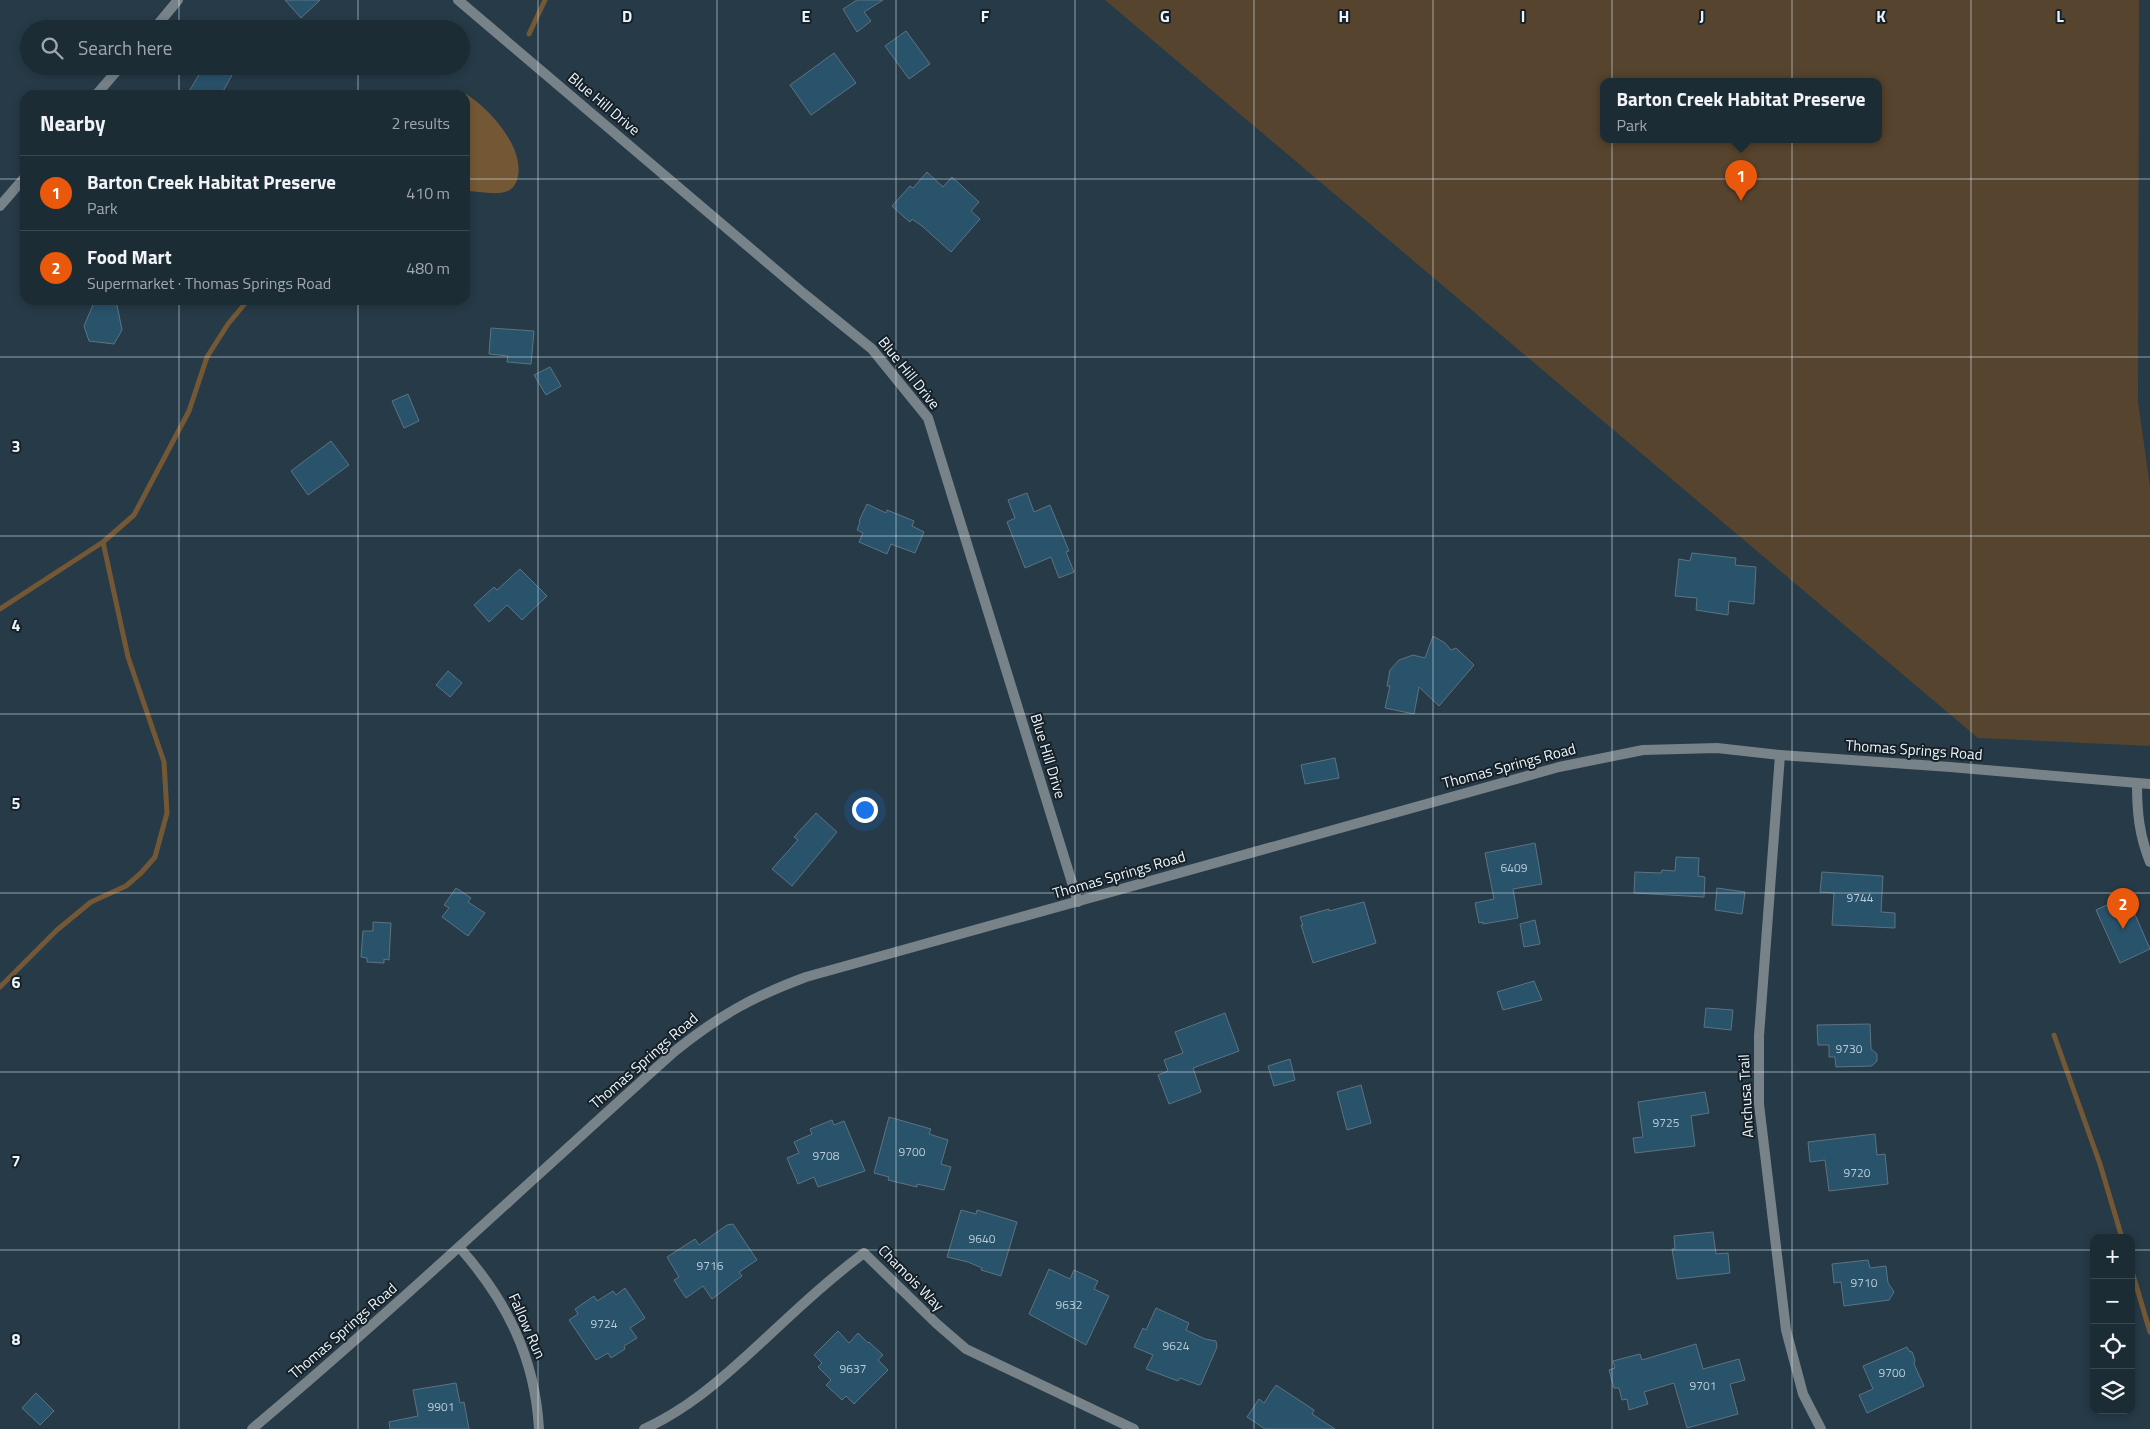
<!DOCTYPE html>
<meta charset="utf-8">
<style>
:root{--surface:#1c2c35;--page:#25343d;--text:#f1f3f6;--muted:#a0a7ad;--line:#3a4850;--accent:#ea580c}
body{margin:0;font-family:"Titillium Web",sans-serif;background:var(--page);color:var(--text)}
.controls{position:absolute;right:15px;bottom:15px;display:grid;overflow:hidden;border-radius:10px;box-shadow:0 2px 8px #0003}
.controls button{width:45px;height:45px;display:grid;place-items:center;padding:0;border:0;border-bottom:1px solid var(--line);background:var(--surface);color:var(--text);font:25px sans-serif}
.you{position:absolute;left:864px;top:809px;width:18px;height:18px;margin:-12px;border:4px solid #fff;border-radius:50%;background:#1a73e8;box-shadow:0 0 0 8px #1a73e833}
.badge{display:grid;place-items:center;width:32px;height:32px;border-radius:50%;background:var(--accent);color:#fff;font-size:16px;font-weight:700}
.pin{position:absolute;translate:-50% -41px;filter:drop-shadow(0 1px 2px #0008)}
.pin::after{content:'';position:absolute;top:26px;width:18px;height:15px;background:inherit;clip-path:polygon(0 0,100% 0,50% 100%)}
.popup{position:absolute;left:1600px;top:78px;width:282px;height:65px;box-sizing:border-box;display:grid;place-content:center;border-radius:10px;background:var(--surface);filter:drop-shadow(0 1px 4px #0005);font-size:16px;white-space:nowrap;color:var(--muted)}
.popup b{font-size:19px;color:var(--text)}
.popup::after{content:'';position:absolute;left:50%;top:100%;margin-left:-10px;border:10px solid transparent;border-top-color:var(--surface)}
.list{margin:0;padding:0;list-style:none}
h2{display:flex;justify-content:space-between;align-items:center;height:65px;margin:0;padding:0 20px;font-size:21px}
h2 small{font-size:16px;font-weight:400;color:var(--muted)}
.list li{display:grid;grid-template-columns:32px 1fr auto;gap:15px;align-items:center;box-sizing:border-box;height:75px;padding:0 20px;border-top:1px solid var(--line)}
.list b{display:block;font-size:19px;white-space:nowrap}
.list p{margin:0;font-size:16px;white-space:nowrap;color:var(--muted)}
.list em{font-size:16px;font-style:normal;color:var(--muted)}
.icon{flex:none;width:28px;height:28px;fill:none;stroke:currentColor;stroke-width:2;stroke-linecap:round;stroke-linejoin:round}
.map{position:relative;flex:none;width:2150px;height:1429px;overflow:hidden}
.search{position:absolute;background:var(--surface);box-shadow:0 2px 8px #0003;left:20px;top:20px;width:450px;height:55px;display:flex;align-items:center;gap:12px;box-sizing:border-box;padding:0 18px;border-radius:28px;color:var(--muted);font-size:19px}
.panel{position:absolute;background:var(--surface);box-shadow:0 2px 8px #0003;left:20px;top:90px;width:450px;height:215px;border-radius:15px}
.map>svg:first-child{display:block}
.green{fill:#57442e;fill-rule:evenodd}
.water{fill:#745835}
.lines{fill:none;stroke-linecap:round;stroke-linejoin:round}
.stream{stroke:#745835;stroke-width:5}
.building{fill:#29526b;stroke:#5d7381}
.service{stroke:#788289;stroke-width:10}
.minor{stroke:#788289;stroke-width:10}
.tertiary{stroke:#788289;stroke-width:10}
.grid{fill:none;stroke:#e9f6fe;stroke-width:1;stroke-opacity:0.55}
.labels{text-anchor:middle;stroke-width:4;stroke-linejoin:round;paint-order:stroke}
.number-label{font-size:12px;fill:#b9cdd9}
.street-label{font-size:15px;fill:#e9f6fe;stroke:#172026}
.grid-label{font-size:16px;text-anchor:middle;font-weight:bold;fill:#e9f6fe;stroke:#172026;stroke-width:4;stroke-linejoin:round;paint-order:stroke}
</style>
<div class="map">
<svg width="2150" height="1429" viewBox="0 0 2150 1429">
<rect width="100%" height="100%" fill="#263a47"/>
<!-- green -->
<path class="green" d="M1105,0H2139L2138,402L2150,486V746L1978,738ZM1604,82H1878V140H1604Z"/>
<!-- water -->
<path class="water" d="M466,94C489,108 524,147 518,176C517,182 514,188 508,191C495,196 478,191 465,191V95H441Z"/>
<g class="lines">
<!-- stream -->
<path class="stream" d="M529,34L545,0
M0,609L103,542L134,515L189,411L207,357L228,324L248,300
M0,987L57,930L91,902L126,886L141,873L155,857L167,813L164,762L128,657L103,542
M2054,1035L2100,1164L2122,1238
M2131,1268L2150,1332"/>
</g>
<!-- building -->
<path class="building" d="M285,0H320L301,18Z
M857,0H883L864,12L871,21L857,32L843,9Z
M906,31L930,64L909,79L885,46Z
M834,53L856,83L811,115L790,85Z
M204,66H237L221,95H187Z
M927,172L943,187L952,177L979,202L971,211L980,219L951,252L922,226L912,219L910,222L904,217L892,206L910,186L913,188Z
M95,300H116L122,330L114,344L89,341L84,326Z
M491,328L534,331L531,364L507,362L508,356L489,354Z
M550,367L561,386L546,395L534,375Z
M408,394L419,421L404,428L392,401Z
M331,441L349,465L308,495L291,471Z
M1027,493L1034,512L1050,505L1069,551L1066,552L1074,572L1059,578L1051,557L1025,568L1007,522L1015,518L1008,500Z
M867,504L886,513L887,510L914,521L912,526L924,532L915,553L891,544L887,554L859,542L863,533L857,530L860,522L859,521Z
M1692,553L1736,558L1735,565L1756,567L1754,604L1729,601L1728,615L1696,610L1697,598L1675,596L1679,559L1690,561Z
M520,569L547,596L522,620L507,605L489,622L474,605L494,587L497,590Z
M1433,636L1445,643L1451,650L1456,648L1474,665L1439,706L1419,687L1414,714L1385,708L1390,686H1387L1390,670L1399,660L1413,655L1425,658Z
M448,671L462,683L450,697L436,685Z
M1335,758L1339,778L1305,784L1301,765Z
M816,813L837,832L792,886L772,869L798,840L794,837Z
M1535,843L1542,884L1513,889L1518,918L1483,924V922L1479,923L1475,903L1494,899L1485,853Z
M1676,857L1699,858L1698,876L1705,877L1704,897L1634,893L1635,872L1661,873L1662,870L1675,871Z
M1822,872L1883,876L1881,912L1895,913V928L1832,925L1834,893L1820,892Z
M456,888L471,898L468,902L485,913L468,936L442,917L449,908L444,905Z
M1717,888L1745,892L1742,914L1715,910Z
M2127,896L2150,949L2120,963L2096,910Z
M1364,902L1376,943L1313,963L1301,925H1303L1300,917L1329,909V911Z
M1535,920L1540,944L1524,947L1520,924Z
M373,922L391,923L389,960L384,959V963L367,962V958L361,957L363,931H373Z
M1534,981L1542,1000L1503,1010L1497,992Z
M1706,1008L1733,1010L1731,1030L1704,1027Z
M1225,1013L1239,1051L1193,1068L1201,1092L1169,1104L1158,1075L1168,1071L1164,1060L1183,1053L1175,1032Z
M1870,1024L1871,1049L1877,1054V1061L1872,1066L1836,1067L1835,1057H1829V1045H1818L1817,1025Z
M1290,1059L1295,1080L1274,1086L1268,1066Z
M1361,1085L1371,1123L1347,1130L1337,1092Z
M1705,1092L1709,1113L1691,1116L1695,1146L1635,1153L1633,1138L1643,1137L1638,1102Z
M889,1117L931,1129L929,1134L948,1140L941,1164L951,1167L944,1190L917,1184V1187L888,1180L889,1177L874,1173Z
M832,1120L834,1125L844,1121L865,1171L818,1187L814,1177L798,1184L787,1158L799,1153L794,1142L812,1134L810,1129Z
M1875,1134L1877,1155L1885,1154L1888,1184L1829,1191L1825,1160L1810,1162L1808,1142Z
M961,1210L976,1214L977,1210L1017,1222L1001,1276L981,1270L982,1268L968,1262L947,1257Z
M733,1224L757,1260L739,1272L742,1276L712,1299L703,1286L686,1298L674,1280L679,1277L667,1257L695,1239L699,1245L727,1225Z
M1713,1232L1716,1254L1728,1253L1730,1273L1677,1279L1672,1249H1675L1674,1236Z
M1868,1260L1870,1268L1886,1266L1888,1283L1894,1292L1889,1300L1844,1306L1841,1282L1834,1283L1832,1264Z
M1049,1269L1070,1279L1074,1270L1098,1281L1094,1289L1109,1296L1086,1345L1029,1314Z
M625,1288L645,1318L630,1328L637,1338L624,1346L625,1349L611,1358L608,1353L596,1360L569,1320L578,1314L575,1309L594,1296L597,1301L613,1291L616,1295Z
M1156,1308L1189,1323L1186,1330L1205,1339L1216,1341L1217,1347L1201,1384L1199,1385L1180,1378L1178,1381L1146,1369L1153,1355L1134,1347L1143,1328L1146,1330Z
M838,1331L849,1343L858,1333L868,1343L869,1342L883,1355L878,1360L888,1370L854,1404L846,1396L842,1400L826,1385L831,1380L818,1367L822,1363L814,1355Z
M1696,1344L1703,1369L1739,1359L1745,1380L1730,1384L1738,1414L1687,1428L1674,1383L1644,1392L1648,1404L1629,1410L1627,1399L1622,1400L1619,1388H1614L1609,1370L1615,1368L1613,1361L1640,1354L1642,1360Z
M1907,1347L1909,1351L1912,1352L1915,1360L1914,1364L1924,1386L1867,1413L1859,1395L1873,1389L1863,1366Z
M456,1383L460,1403L464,1402L469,1429H390L389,1422L418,1416L413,1390Z
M1276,1385L1314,1410L1312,1414L1335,1429H1265L1247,1417L1259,1399L1264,1403Z
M36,1393L54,1411L40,1425L22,1408Z"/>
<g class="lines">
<!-- service -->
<path class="service" d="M2137,783C2137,812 2139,835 2150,862"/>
<!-- minor -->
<path class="minor" d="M458,0L803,293L872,349L928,418L1078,902
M154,29L178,0
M96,95L121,66
M0,206L25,177
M1780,755L1759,1036V1104L1786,1330L1803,1394L1821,1429
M460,1248C507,1301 535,1358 539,1429
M644,1429C686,1410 718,1382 752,1351C789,1317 824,1283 864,1253L937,1324L966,1349L1134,1429"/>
<!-- tertiary -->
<path class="tertiary" d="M252,1429C397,1307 534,1177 675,1051C720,1015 752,997 806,977L1559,767L1643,750L1717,748L1780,755L1950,767L2150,784"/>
</g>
<!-- grid -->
<path class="grid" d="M179,0V29M358,0V29M538,0V1429M717,0V1429M896,0V1429M1075,0V1429M1254,0V1429M1433,0V1429M1612,0V1429M1792,0V1429M1971,0V1429M179,66V95M358,66V95M0,179H25M465,179H2150M179,300V1429M358,300V1429M0,357H2150M0,536H2150M0,714H2150M0,893H2150M0,1072H2150M0,1250H2094M2131,1250H2150"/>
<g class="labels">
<!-- number labels -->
<g class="number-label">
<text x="1514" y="872">6409</text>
<text x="1860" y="902">9744</text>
<text x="1849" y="1053">9730</text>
<text x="1666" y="1127">9725</text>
<text x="912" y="1156">9700</text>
<text x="826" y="1160">9708</text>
<text x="1857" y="1177">9720</text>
<text x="982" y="1243">9640</text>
<text x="710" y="1270">9716</text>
<text x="1864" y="1287">9710</text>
<text x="1069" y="1309">9632</text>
<text x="604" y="1328">9724</text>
<text x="1176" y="1350">9624</text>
<text x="853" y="1373">9637</text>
<text x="1892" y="1377">9700</text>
<text x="1703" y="1390">9701</text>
<text x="441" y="1411">9901</text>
</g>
<!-- street labels -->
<g class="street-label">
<text transform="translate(604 104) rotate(40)" y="5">Blue Hill Drive</text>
<text transform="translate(909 373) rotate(51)" y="5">Blue Hill Drive</text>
<text transform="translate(1914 750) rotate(4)" y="5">Thomas Springs Road</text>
<text transform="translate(1048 756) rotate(73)" y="5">Blue Hill Drive</text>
<text transform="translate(1509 766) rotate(-15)" y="5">Thomas Springs Road</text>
<text transform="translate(1119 875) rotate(-16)" y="5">Thomas Springs Road</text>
<text transform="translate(644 1061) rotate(-41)" y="5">Thomas Springs Road</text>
<text transform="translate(1746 1096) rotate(-93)" y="5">Anchusa Trail</text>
<text transform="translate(911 1278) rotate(45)" y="5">Chamois Way</text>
<text transform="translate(527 1326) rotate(66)" y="5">Fallow Run</text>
<text transform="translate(343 1331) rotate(-41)" y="5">Thomas Springs Road</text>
</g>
</g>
<g class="grid-label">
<text x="627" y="22">D</text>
<text x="806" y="22">E</text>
<text x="985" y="22">F</text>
<text x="1165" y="22">G</text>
<text x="1344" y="22">H</text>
<text x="1523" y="22">I</text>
<text x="1702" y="22">J</text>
<text x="1881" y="22">K</text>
<text x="2060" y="22">L</text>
<text x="16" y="452">3</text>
<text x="16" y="631">4</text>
<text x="16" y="809">5</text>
<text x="16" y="988">6</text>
<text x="16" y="1167">7</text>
<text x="16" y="1345">8</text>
</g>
</svg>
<div class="controls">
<button>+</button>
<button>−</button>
<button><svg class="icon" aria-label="locate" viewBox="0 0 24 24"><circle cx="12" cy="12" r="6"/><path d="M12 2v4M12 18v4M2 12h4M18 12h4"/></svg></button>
<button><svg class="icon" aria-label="layers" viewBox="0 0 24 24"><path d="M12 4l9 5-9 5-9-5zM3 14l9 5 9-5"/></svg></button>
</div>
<div class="you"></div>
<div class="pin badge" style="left:1741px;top:201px">1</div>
<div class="popup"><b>Barton Creek Habitat Preserve</b>Park</div>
<div class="pin badge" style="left:2123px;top:929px">2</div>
<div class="search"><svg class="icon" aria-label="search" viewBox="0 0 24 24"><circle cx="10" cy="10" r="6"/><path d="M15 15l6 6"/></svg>Search here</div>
<section class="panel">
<h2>Nearby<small>2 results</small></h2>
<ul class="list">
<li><span class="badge">1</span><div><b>Barton Creek Habitat Preserve</b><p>Park</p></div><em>410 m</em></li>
<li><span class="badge">2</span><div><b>Food Mart</b><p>Supermarket · Thomas Springs Road</p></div><em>480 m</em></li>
</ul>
</section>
</div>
